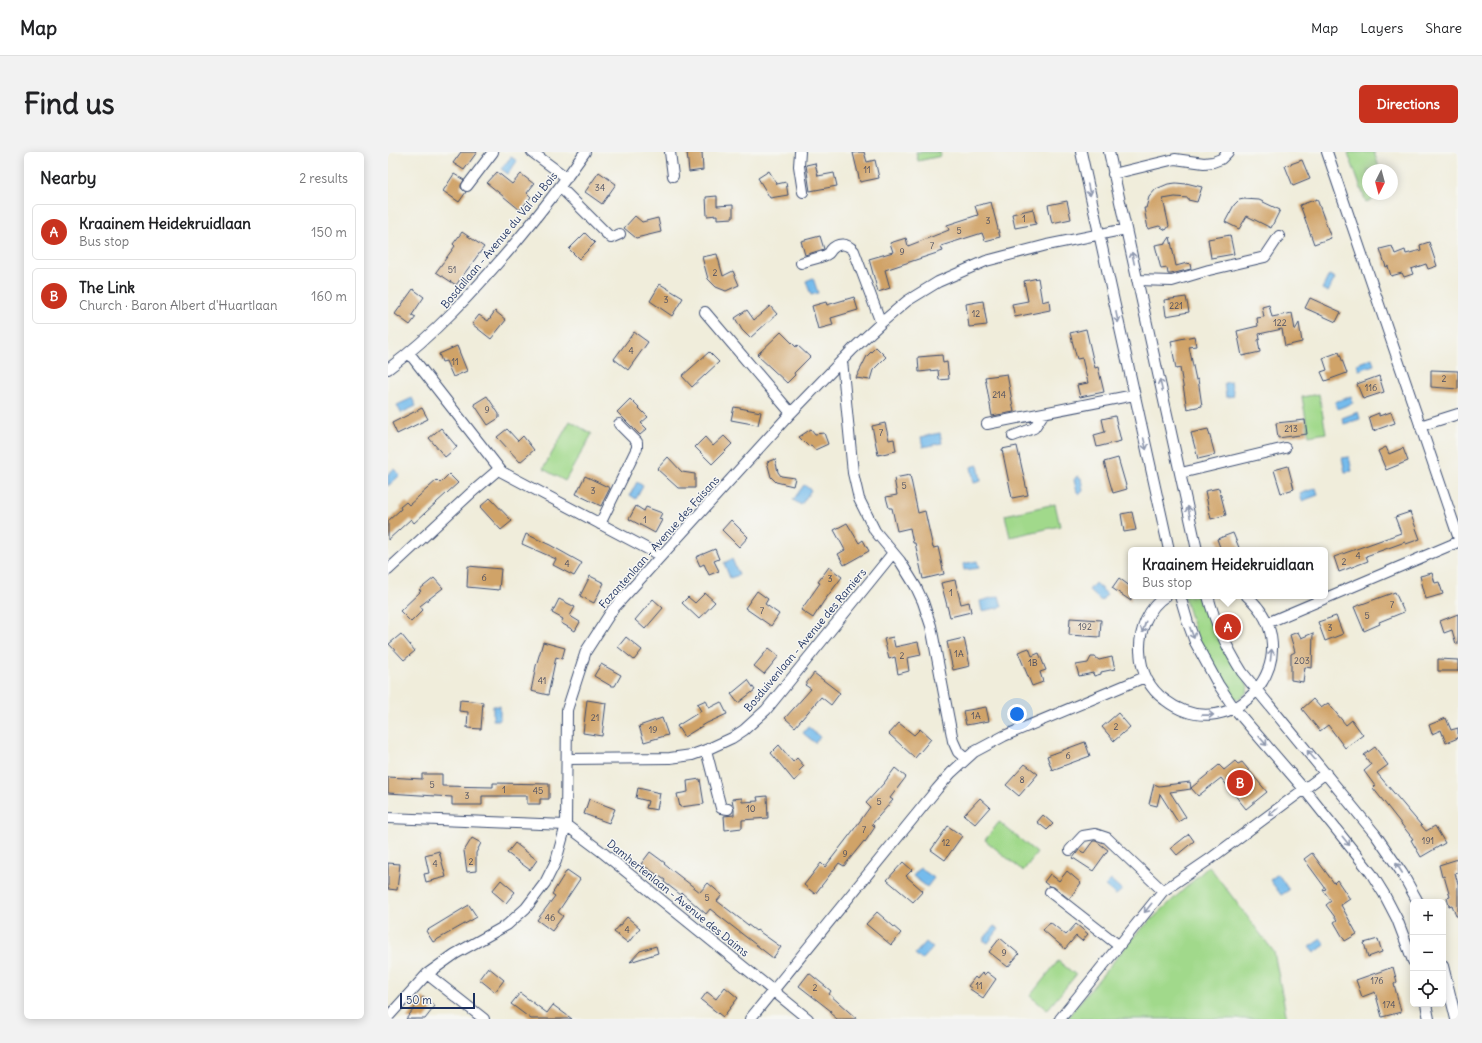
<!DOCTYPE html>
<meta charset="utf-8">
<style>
:root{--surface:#fff;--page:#f2f2f2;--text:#202124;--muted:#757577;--line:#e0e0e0;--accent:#c8321e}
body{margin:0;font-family:Delius,sans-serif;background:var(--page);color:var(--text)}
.controls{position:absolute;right:12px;bottom:12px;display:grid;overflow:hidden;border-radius:6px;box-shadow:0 2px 10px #0003}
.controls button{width:36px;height:36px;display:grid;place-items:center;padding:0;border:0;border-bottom:1px solid var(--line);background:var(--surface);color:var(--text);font:20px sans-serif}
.compass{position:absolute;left:974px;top:12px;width:36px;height:36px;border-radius:50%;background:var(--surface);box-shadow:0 2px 10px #0003;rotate:186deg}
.scale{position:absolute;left:12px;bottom:10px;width:75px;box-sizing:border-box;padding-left:4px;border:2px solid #1b2f5e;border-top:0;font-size:11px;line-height:14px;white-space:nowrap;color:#1b2f5e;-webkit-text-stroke:3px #f6f6f2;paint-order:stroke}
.you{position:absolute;left:629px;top:562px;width:14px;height:14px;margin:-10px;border:3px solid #fff;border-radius:50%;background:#1a73e8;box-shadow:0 0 0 6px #1a73e833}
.badge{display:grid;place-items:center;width:26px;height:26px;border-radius:50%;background:var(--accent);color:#fff;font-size:13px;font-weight:700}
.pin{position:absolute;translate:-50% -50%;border:2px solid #fff;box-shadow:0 1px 4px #0006}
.popup{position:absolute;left:740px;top:395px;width:200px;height:52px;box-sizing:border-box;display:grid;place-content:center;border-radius:6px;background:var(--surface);filter:drop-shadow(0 1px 3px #0005);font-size:13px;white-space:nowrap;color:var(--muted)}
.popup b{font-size:15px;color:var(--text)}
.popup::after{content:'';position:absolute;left:50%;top:100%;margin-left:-8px;border:8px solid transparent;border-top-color:var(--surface)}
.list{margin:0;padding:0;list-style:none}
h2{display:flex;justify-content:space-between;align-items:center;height:52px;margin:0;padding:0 16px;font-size:17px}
h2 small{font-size:13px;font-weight:400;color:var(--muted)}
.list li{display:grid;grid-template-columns:26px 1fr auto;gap:12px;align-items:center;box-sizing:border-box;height:56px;margin:0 8px 8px;padding:0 8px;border:1px solid var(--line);border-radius:6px}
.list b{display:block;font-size:15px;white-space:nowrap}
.list p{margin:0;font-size:13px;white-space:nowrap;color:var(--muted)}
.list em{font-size:13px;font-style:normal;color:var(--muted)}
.icon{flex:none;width:22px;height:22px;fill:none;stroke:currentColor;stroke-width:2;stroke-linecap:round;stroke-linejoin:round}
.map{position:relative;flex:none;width:1070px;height:867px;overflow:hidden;border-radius:6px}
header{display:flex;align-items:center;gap:24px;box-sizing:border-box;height:56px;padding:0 20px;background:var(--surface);border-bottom:1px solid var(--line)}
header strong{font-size:19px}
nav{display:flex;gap:22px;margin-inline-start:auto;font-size:14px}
.intro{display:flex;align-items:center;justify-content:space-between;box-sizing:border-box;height:96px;padding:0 24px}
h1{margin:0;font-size:28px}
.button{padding:10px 18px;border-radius:6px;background:var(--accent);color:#fff;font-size:14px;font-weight:700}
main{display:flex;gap:24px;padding:0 24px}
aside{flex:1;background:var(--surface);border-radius:6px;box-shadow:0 2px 10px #0003}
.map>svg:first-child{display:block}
.green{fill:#a1d98b;stroke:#5e8474}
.water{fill:#75bbec;stroke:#4875a5}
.building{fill:#d0a367}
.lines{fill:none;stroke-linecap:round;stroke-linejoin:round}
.minor-casing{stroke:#3b4c71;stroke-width:12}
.minor{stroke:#fff;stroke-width:10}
.oneway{stroke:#8d97ae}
.labels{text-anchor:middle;stroke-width:3;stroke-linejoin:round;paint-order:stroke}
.number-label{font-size:9px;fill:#484c60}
.street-label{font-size:11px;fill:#1b2f5e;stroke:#f6f6f2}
</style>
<header>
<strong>Map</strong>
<nav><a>Map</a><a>Layers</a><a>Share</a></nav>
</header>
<div class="intro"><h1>Find us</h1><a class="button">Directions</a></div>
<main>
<aside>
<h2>Nearby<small>2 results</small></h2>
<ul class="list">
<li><span class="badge">A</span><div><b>Kraainem Heidekruidlaan</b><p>Bus stop</p></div><em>150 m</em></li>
<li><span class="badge">B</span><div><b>The Link</b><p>Church · Baron Albert d'Huartlaan</p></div><em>160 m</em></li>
</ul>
</aside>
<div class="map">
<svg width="1070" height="867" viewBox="0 0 1070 867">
<rect width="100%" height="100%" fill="#f6f6f2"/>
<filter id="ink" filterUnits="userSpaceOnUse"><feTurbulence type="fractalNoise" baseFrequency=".025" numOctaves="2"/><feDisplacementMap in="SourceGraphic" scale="8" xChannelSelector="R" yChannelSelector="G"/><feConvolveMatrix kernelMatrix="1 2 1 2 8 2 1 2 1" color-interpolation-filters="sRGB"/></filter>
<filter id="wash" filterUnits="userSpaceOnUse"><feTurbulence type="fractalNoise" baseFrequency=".012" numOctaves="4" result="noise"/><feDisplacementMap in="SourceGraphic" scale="16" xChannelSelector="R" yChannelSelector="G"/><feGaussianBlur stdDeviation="0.9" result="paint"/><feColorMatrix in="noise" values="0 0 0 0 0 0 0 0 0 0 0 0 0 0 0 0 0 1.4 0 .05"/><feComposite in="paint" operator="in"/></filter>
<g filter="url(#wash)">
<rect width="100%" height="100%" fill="#f0eddb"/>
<!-- green -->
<path class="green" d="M528,0H552L553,4L530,9Z
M963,0H986L992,18H980V42H998L978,50L960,1Z
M931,242L938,281L921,284L914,245Z
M182,269L204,282L177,329L155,317Z
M667,352L672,374L622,385L617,363Z
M796,444H816L860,534L859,540L852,547L846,546L842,544L810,489Z
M611,670L649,701L635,719L597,688Z
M821,714L886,800L899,867H678L749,781Z
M670,809L688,823L659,858L642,844Z"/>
<!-- water -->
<path class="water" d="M123,5L129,9L120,22L113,17Z
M941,123L947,126L940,140L934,137Z
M425,126L430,141L423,143L418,129Z
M984,206L986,213L971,218L969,212Z
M843,230L846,244L838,245L836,231Z
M963,244L965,251L949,257L947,250Z
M24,246L28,254L13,261L9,253Z
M970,260L972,267L956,272L954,266Z
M552,281L554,291L535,295L533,285Z
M961,305L964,319L957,320L954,306Z
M590,313L593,329L586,331L583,315Z
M6,317L12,323L0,334V322Z
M689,324L693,326L695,339L692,342L689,340L686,328Z
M249,330L255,334L248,347L242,343Z
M416,333L423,338L413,353L405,348Z
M928,336L930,343L914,349L912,342Z
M344,407L351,423L342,426L336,411Z
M589,409L591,416L576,418L575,412Z
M707,431L719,442L713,449L701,438Z
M611,444L614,455L594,459L592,449Z
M105,554H112V568H105Z
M420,575L432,585L427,591L415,581Z
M532,716L546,726L539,735L525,724Z
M890,722L901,738L893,743L882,728Z
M723,728L734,738L728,743L717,734Z
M606,774L611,777L600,791L595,788Z
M933,787L937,793L926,801L921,795Z
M538,790L545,796L534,808L527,802Z"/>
<g id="blocks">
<!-- building -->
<path class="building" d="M73,0H89L76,18L65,11Z
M299,0H314L315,18L301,20Z
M470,0H476L479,10L487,8L491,26L472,30L465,1Z
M914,8L922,27L905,34L897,14Z
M427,11L430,24L446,21L449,34L422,39L418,13Z
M381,19L389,32L398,30L400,43L382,46L370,26Z
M109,20L124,32L133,22L146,32L139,41L143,45L132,58L99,31Z
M211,20L228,32L214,52L197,40Z
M66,22L76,28L73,33V36L78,40L71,50L55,39Z
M788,31L798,32V31L814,35L809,50L800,48V46L787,45L775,47L781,74L778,78L771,74L760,77L756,56H758L761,45L768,37L780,32Z
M329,44V54L345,53V66L329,67V63L319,64L318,45Z
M856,47L871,48L892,58L883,76L859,64L851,77L837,70L846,53L851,48Z
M929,47L943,86L926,92L912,53Z
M679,49L683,67L664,71L660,53Z
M603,50L612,85L597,89L594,81L553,94L555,99L497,118L502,136L490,140L481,107L505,100L502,91L518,86L520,94L561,78L559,73L590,63L587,54Z
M645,57L648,72L627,76L624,62Z
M247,64L254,70L270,66L273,80L248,86L236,76Z
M74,80L96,95L68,133L48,120L67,94L65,92Z
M197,81L207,91L191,107L181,97Z
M842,83L846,102L823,106L820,87Z
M432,84L436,97L417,103L413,89Z
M782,85L788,114L799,111L802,112L803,117L783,122H780L779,116L773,117L767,93L778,91Z
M1041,90L1049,114L1040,117L1038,112L1023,117L1025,122L1016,125L1014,121L1003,124L1000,114L998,115L992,97L1004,94L1007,102L1017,98L1018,102L1033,98L1032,93Z
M329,102L335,124L345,119L351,133L338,139L328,135L320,127L314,105Z
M650,126L654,150L661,148L662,158L627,165L624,152L640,149L636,129Z
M272,132L295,146L284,164L262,149Z
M25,137L36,145L24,163L28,165L22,173L7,162Z
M466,145L470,158L443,166L445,173L430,177L424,154L438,150L439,153Z
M798,145L801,160L778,164L776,148Z
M922,146L953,160L948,170L917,156Z
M595,149L599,173L581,175L578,152Z
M881,153L884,165L904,161L907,178L911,171L914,190L897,194L894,177L871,182L872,187L870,188L872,200L854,204L849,179L870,174L869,166L876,165L874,155Z
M382,154L389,162L362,186L354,178L347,166L359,158L366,168Z
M107,159L118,168L103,187L84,172L91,163L100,169Z
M698,177L707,216L710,215L716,240L692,245L689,233L700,231L694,206L689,207L682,181Z
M246,180L260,190L240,218L226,207Z
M393,180L408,195L409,193L422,205L406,221L407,223L399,231L369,203Z
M806,184L808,194L801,195L808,228L810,227L814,254L799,257L792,216L788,217L783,189Z
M69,194L79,219L65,225L58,209L54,210L51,202Z
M488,195L498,205L485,218L482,228L468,226L479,204Z
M321,200L331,210L304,235L294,224Z
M951,200L959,221L937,229L933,220L939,218L935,206Z
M554,203L555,211L559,210L561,227L551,228L550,218L531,220L530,205Z
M1043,218L1070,219V237L1043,235Z
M619,222L626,260L604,264L597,225Z
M991,224L996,240L975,247L969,232Z
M99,244L111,262V266L100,273L86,252Z
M242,247L260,265L253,271L259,277L252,283L229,260Z
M346,255L373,260L370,273L343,268Z
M34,256L40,267L9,282L4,271Z
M1003,260L1007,271L985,279L981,265L991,261V264Z
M727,264L733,289L709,295L706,283L717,280L714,267Z
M917,268L919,282L890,286L888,271Z
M497,271L501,288L506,287L508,299L490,303L484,274Z
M53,276L69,295L57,305L41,286Z
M119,277L130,289L135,284L146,298L132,310L109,285Z
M423,277L427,282L436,281L440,292L427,298L423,293L420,294L411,285Z
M820,277L827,303L810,307L803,281Z
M336,284L344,292L324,312L307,295L317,285L325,294Z
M629,294L640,343L624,346L614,297Z
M998,295L1001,302L1015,296L1020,309L998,318L990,299Z
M280,305L294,320L307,322V336H290L269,317Z
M730,306L739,337L725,341L716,310Z
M387,307L390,320L393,324L407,326L405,334L388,330L383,325L379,310Z
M900,314L906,337L893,341L886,318Z
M61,322L70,331L26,371L23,367L0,388V369L13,357L12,355L18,350L21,353L49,328L52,331Z
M522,323L530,361L537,359L545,396L550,395L556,422L535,427L527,391H525L522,376L509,379L504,356H501L498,345L509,343L506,326Z
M197,324L222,336L213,354L188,342Z
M831,336L838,363L823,367L817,339Z
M102,346L124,369L113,378L92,355Z
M248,354L256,359L258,355L274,361L271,367L274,368L267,381L241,367Z
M744,360L748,378L736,380L733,362Z
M1022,360L1032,387L1018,392L1017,390L978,404L980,409L951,420L946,405L1013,381L1007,365Z
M343,368L360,385L351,395L334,378Z
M459,371L471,391L475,388L481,399L456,413L450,402L457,398L446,378Z
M845,381L852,398H833L829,387Z
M138,382L162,393L194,411L186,424L165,413L168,407L134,392Z
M327,397L331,407L326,409L331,419L321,423L316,412L312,414L308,405Z
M80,414L113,417L111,438L79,435Z
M441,415L454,425L436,449L425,466L413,458L432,431L430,430Z
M1044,421L1047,431L1051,430L1055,442L1038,447L1032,424Z
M202,424L216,431L206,451L192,444Z
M46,426L55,436L32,454L35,458L23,470L12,459L33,439L31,438Z
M731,426L743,435V449L724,436Z
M567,428L573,452L581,450L583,460L562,465L553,431Z
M369,439L380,447L377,452L391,462L383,474L357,456Z
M1007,440L1016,460L991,470L992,472L976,479L966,455Z
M317,441L327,450L311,467L294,451L300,445L307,451Z
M171,447L187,455L182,464L192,470L187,479L173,471L175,467L164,461Z
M265,447L275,456L257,477L247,468Z
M1070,462V492H1068L1064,478L1056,481L1052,469Z
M948,464L955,482L937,489L930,470Z
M682,466L713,468L712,485L681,483Z
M910,480L913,486L925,481L924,516L917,515L915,530L903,528V502L907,500L902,483Z
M13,482L27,499L16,508L1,492Z
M238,485L254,498L246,508L230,495Z
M505,485L507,495L530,490L533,503L519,506L521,519L510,522L507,505L501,507L496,487Z
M576,486L582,514L565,518L559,490Z
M155,490L177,496L174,507L168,505L160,543L143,539L148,514Z
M381,496L391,504L376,522L366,514Z
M641,496L644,504L651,501L658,518L652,520L655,530L644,534L630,500Z
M703,505H707L711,508L724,505L727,517L713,520V522L706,524L705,521L691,524L688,513L700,511Z
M1050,507L1070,508V519H1050Z
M213,512L233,523L227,534H223L206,524Z
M426,521L452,541L443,553L433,545L407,575L397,566L423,537L417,533Z
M360,528L367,538L350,551L343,542Z
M925,547L933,556L940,551L958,573L964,568L975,583L957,596L940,573L932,579L914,557Z
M72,548L95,550L93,577L79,576L80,560L71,559Z
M199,548L218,551L214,584L195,581Z
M318,548L321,556L333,550L339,562L319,571L296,585L289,574L313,559L309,552Z
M598,555L601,569L578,573L575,559Z
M730,561L742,575L726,589L714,575Z
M274,566L280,583L256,590L251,574Z
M1058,566L1063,578L1070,576V586L1058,591L1053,578L1044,582L1041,573Z
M511,571L526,583L532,577L543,587L527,606L501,582Z
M697,590L702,604L664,618L659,604Z
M391,593L405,610L409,606L416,614L411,619L414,622L406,629L383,601Z
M987,595L1000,613L989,621L1038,679L1047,674L1057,691L1033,705L1023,688L1025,687L985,636L987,634L976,619L983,613L976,603Z
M847,609L850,612L854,610L879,640L858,657L833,626L810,644L803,636L831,613L836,618Z
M637,612L650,622L631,644L618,633Z
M507,616L518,625L502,646L505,648L484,672L487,675L477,690L476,689L456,714L451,711L427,742L416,733L433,711L437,715L464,680L482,655L478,651L496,631Z
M34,622H54V634L105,635V631L161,632V647H152V652H139V644H94V653H64V645L0,641V625L34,627Z
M312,627L316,652L292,655L289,642L300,640L299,629Z
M802,630L803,637L782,640L798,665L790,670L772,642L769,654L761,652L766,632L771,634Z
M250,636L272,641L269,658L258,656L260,649L248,646Z
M379,644L380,666L354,668V676L337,678L336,664L346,663V658L344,647L354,646V650L370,649L369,645Z
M592,646L602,655L587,672L576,663Z
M201,647L227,657L221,671L196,662Z
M655,663L665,672L659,678L649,670Z
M560,674L574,684L557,708L543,698Z
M801,682L806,689L789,703L783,696Z
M84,686L93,691L88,701V719L79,720L76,699Z
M705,689H708L720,698L705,719L685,706L691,698L696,701Z
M127,691L149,708L142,718L119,701Z
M51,699L58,725L38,730L36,722L41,721L37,703Z
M262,700L277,711L276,712L312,740L320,731L334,743L329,749L368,779L369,778L393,795L385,806L322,757L318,762L294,741L293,743L276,730L277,728L253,712Z
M924,701L946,731L949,728L962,747L953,753L969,782L957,789L946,770L949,768L938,753L943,749L935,738L938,737L916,707Z
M1070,707V720L1067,721L1070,732V764H1068L1064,753L1061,754L1059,746L1062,745L1056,724L1054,725L1051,713Z
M515,710L524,718L518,724L535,739L525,750L499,728Z
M0,711L12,712L9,738L0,737Z
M179,718L192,727L170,760L175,764L164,779L149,768L167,744L164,742Z
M679,719L693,731L681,747L666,735L661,734L656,730L662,722L671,729Z
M113,728L127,740L118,751L104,739Z
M81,753L89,765L45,790L38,779Z
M489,760L513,781L503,793L478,772Z
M239,765L252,776L240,791L226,780Z
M662,770L678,783L688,772L700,782L694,789L688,784L677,797L655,778Z
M612,786L631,802L620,815L601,800Z
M990,787L994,800L980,805L976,791Z
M268,794L270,801L242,810L252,799Z
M100,815L116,828L107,840L91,827Z
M1005,815L1009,830L1006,832L1013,860L994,865L987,840L974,845L968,828Z
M599,820L608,827L595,846L582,837L583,836L580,834L587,825L589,827L594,821L596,823Z
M421,821L443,839L441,842L469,867H449L442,861L443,859L411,834Z
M337,835L350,846L335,865L313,848L319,840L328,847Z
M132,841L159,861L165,853L184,867H143L123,852Z
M35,845L47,854L37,867H18Z"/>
</g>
</g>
<g filter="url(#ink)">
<use href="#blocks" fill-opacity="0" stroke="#3b4c71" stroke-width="1"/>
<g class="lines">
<defs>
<path id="minor" d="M144,0L179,26
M282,0L285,24
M412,0L411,14L415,40
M693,0L781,398
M721,0L809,398
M939,0L1070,384
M725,22L787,7L816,11L825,10L833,7L840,0
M79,34L105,0
M172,35L223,86L232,82
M413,111C421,108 431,106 438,103C442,101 441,101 443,98C450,90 459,91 466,99L493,171
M749,128L784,129L821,118L877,105L891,84
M317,160L403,261
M21,201L114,320L273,404
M454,208L465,321L471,347L487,379L512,409L528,435L535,450L543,474L565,589L570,600L578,607
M0,217C47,182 85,140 123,96C149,65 174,33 197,0
M599,272L746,243
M1032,274L1070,262
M625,284L646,276L656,261
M793,321L897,296
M212,372L249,296V290L231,272
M0,418L83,341L111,317
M778,444C760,455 751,479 752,499C753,519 760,536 777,548C845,600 926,503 859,444
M792,444L800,471L807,490L830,532L846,556L916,637L983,721L996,742L1009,767L1025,809
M820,444C827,471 839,496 854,520L987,682L1014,721L1030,750
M879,471L1070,390
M318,598L333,656L340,657
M179,607L282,606L304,603L318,598L344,586L356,578L378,558L505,401
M0,666L178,673
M178,673L214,700L420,867
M682,698L695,684L707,682L719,686L775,739
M662,740L730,793
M1055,814L1068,867
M39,822L96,867
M1038,852L1041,867
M0,865L39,822L67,802L119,773L138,756L157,731L168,709L178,673L179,558L198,499L225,457L403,261L465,197L493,171L519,149L550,130L598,109L659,93L738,77
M362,867L549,637L563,621L586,600L616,584L757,525
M672,867L775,739L822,707L938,621"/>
</defs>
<!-- minor casing -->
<use href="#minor" class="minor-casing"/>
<!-- minor -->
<use href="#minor" class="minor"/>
</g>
<!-- one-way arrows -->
<defs><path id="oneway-shaft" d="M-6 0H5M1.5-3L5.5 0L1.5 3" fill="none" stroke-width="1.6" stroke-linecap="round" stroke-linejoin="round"/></defs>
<g class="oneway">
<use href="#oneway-shaft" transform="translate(701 38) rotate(78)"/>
<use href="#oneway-shaft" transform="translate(745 106) rotate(-102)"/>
<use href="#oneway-shaft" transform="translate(729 165) rotate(78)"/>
<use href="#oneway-shaft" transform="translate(773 233) rotate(-103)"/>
<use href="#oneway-shaft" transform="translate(757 292) rotate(77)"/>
<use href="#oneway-shaft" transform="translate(801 360) rotate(-102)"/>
<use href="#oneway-shaft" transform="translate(756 475) rotate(107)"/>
<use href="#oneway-shaft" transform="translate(804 481) rotate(69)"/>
<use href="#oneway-shaft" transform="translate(883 503) rotate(-84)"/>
<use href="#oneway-shaft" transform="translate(820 563) rotate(-1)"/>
<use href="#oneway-shaft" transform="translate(875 589) rotate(49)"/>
<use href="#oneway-shaft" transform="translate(923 603) rotate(-130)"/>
<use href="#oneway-shaft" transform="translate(885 660) rotate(143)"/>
<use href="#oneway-shaft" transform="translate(958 689) rotate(51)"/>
<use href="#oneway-shaft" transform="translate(1011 716) rotate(-123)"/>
<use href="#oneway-shaft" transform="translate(760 756) rotate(129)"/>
</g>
</g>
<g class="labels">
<!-- number labels -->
<g class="number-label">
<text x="479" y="21">11</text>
<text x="212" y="39">34</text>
<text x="636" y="70">1</text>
<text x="600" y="72">3</text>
<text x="571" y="82">5</text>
<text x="544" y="97">7</text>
<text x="514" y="103">9</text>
<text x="64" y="121">51</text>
<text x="327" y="124">2</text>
<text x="278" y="151">3</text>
<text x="788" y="157">221</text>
<text x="588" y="165">12</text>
<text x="892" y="174">122</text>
<text x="243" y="202">4</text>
<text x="67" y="213">11</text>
<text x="1056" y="230">2</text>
<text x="983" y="239">116</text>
<text x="611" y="246">214</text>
<text x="99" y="261">9</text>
<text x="903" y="280">213</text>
<text x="493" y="284">7</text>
<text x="516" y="337">5</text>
<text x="205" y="342">3</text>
<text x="257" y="371">1</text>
<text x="970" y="407">4</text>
<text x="956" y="413">2</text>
<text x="179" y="415">4</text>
<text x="96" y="429">6</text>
<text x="442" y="430">3</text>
<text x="563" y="444">1</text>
<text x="1004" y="456">7</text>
<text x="374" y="462">7</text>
<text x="979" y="467">5</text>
<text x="697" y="478">192</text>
<text x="942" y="479">3</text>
<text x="571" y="505">1A</text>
<text x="514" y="507">2</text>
<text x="914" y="512">203</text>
<text x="645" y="514">1B</text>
<text x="154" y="532">41</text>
<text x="588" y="567">1A</text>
<text x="207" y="569">21</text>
<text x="728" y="578">2</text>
<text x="265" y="581">19</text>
<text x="680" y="607">6</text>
<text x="634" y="631">8</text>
<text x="44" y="636">5</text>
<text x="116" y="641">1</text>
<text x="150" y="642">45</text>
<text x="79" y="647">3</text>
<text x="491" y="653">5</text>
<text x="363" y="660">10</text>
<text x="476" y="681">7</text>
<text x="1040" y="692">191</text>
<text x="558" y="694">12</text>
<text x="457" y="705">9</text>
<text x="83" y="713">2</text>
<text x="47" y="715">4</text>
<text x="319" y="749">5</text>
<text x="162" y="769">46</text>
<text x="239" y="781">4</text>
<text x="616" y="804">9</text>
<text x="989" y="832">176</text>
<text x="591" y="837">11</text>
<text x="427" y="839">2</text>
<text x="1001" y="856">174</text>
</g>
<!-- street labels -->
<g class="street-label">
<text transform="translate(111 88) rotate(-50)" y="4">Bosdallaan - Avenue du Val au Bois</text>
<text transform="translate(271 390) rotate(-48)" y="4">Fazantenlaan - Avenue des Faisans</text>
<text transform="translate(417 488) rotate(-50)" y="4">Bosduivenlaan - Avenue des Ramiers</text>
<text transform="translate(290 746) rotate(39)" y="4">Damhertenlaan - Avenue des Daims</text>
</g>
</g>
</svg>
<div class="controls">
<button>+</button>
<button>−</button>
<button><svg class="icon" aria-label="locate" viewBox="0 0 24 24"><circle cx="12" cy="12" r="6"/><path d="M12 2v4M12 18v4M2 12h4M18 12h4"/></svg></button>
</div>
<svg class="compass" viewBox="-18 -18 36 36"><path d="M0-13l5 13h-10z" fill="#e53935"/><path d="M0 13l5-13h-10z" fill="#757577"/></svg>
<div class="scale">50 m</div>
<div class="you"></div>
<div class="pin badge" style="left:840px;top:475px">A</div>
<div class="popup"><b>Kraainem Heidekruidlaan</b>Bus stop</div>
<div class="pin badge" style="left:852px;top:631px">B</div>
</div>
</main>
